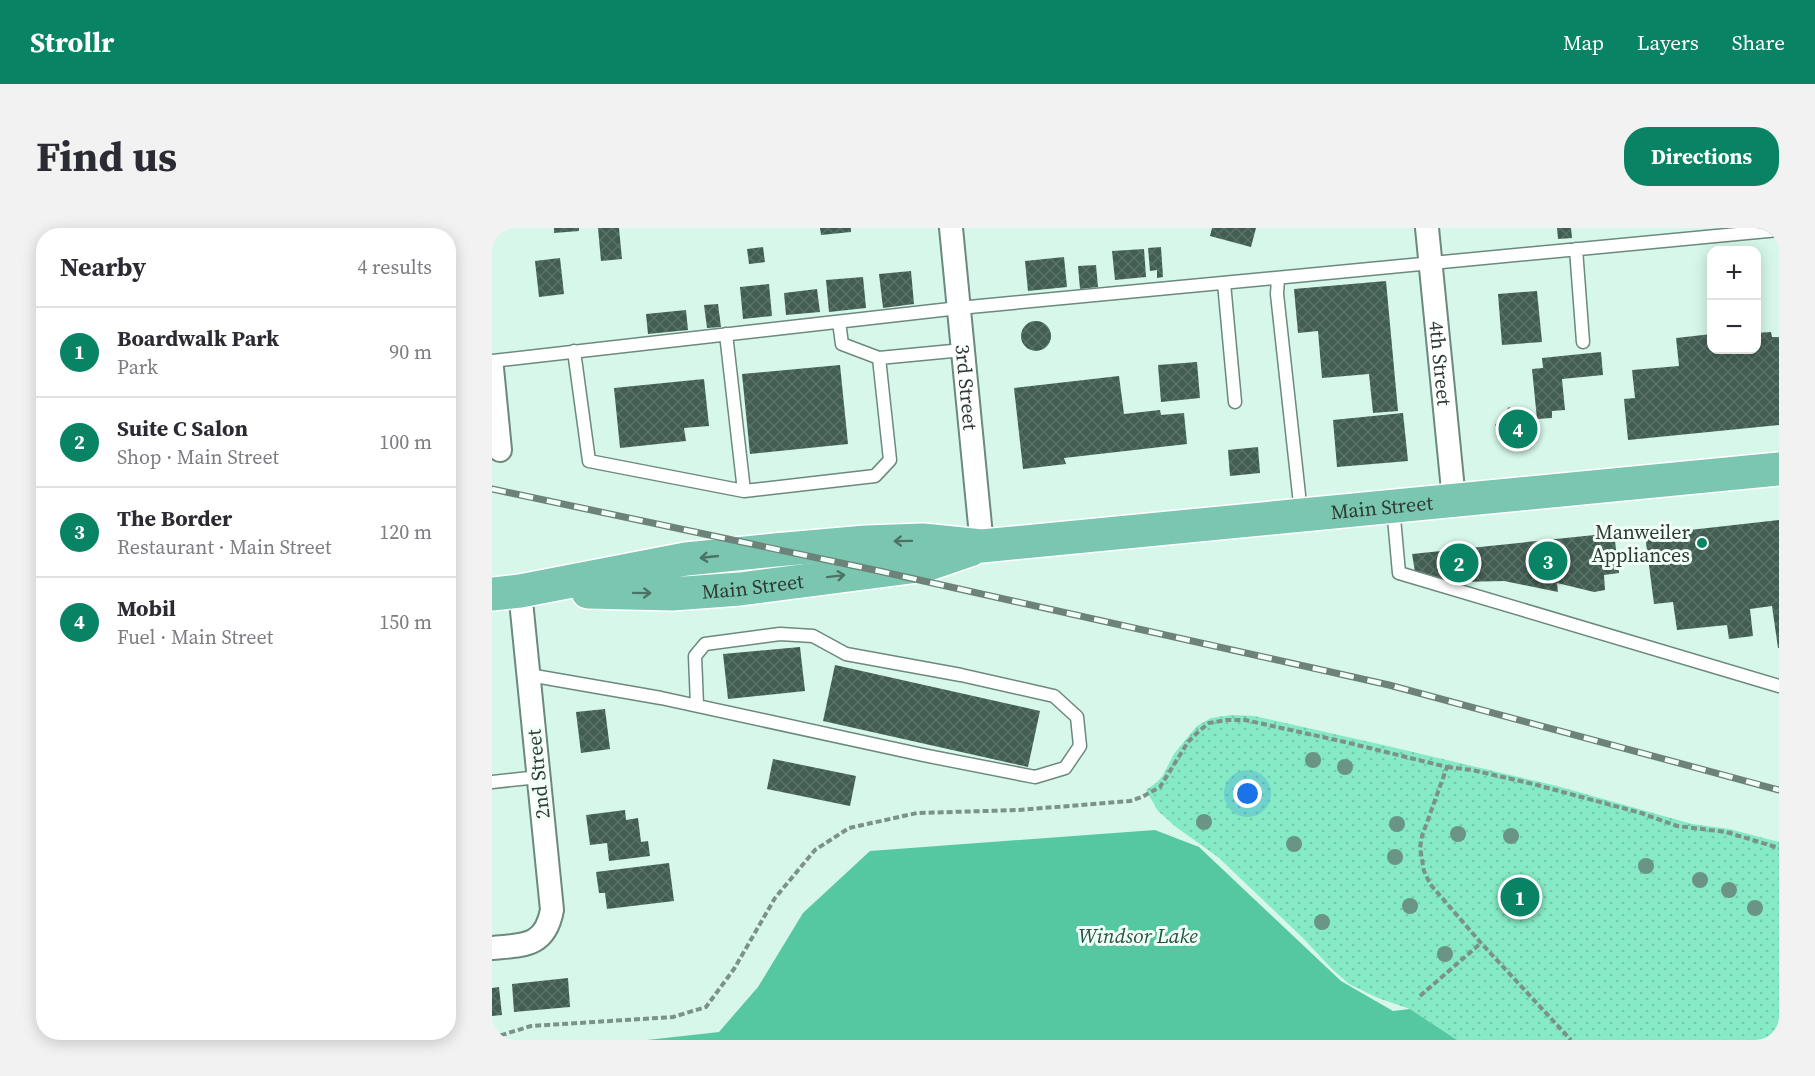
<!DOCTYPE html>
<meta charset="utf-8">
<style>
:root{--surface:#fff;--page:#f2f2f3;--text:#2b2b33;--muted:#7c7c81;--line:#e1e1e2;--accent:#088363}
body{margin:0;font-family:"Source Serif 4",serif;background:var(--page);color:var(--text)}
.controls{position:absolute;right:18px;top:18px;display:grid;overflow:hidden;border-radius:12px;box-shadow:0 3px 15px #0003}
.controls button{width:54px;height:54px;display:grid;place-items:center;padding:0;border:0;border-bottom:2px solid var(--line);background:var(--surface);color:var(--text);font:30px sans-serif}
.you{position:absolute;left:756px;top:566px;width:21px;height:21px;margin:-15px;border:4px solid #fff;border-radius:50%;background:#1a73e8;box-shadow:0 0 0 9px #1a73e833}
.badge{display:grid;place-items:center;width:39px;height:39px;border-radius:50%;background:var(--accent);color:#fff;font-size:20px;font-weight:700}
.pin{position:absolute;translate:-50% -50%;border:3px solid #fff;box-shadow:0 2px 6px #0006}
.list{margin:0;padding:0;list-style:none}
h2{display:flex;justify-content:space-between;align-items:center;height:78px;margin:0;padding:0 24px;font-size:26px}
h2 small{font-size:20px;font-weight:400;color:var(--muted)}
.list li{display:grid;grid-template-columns:39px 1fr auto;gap:18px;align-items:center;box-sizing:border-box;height:90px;padding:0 24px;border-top:2px solid var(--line)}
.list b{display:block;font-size:22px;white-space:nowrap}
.list p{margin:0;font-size:20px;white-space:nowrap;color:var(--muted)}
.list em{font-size:20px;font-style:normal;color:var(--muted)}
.map{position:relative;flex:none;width:1287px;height:812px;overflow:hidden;border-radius:24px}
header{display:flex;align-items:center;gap:36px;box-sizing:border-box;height:84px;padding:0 30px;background:var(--accent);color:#fff}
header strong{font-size:28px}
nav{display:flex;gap:33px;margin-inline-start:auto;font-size:21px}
.intro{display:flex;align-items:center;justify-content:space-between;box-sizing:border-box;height:144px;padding:0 36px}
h1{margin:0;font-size:42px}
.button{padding:15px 27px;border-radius:24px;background:var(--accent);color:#fff;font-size:21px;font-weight:700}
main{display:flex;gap:36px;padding:0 36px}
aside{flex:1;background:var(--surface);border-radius:24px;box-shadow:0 3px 15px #0003}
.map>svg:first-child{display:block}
.park{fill:url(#park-dots)}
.water{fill:#55c8a1}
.building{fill:url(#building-cross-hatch)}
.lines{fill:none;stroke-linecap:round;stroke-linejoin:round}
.service-casing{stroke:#6c897d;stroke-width:15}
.minor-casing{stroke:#6c897d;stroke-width:26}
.primary-casing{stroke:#fff;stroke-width:36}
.path{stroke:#7c9289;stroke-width:4;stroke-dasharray:6 3;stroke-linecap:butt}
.service{stroke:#fff;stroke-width:12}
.minor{stroke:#fff;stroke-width:22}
.primary{stroke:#7ac6b0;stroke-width:33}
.rail-casing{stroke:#6d8279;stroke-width:7}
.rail{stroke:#f2fff9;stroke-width:4.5;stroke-dasharray:14;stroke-linecap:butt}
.tree{fill:#6a9485}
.oneway{stroke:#4c7266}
.poi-dot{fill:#088363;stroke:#f2fff9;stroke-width:2}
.labels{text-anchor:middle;stroke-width:6;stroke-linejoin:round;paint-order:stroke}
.street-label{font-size:20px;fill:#2d3a34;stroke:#f2fff9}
.poi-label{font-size:20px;fill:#2d3a34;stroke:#f2fff9;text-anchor:end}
.water-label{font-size:21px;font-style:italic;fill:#245443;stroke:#f2fff9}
</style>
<header>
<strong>Strollr</strong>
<nav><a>Map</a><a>Layers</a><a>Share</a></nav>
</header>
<div class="intro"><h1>Find us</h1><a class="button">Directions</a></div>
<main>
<aside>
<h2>Nearby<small>4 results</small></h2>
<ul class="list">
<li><span class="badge">1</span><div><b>Boardwalk Park</b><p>Park</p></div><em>90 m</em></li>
<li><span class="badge">2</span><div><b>Suite C Salon</b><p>Shop · Main Street</p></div><em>100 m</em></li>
<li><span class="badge">3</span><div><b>The Border</b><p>Restaurant · Main Street</p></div><em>120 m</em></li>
<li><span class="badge">4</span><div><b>Mobil</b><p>Fuel · Main Street</p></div><em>150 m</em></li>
</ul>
</aside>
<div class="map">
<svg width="1287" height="812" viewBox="0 0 1287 812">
<defs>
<pattern id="park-dots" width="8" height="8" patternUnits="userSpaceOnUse" patternTransform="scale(1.5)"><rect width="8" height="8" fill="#85eac5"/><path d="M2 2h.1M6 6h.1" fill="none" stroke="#73c9aa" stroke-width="1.8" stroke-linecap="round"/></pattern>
<pattern id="building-cross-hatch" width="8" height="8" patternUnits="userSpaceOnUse" patternTransform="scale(1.5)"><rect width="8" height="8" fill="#425e53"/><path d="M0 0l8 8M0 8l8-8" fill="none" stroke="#5b7269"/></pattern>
</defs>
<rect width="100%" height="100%" fill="#d6f7e9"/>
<!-- park -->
<path class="park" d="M739,487L762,488L891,517L1065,558L1200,596L1237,601L1287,614V812H965L918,781L886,770L857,756L839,740L811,710L726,629L684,599L666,583L654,562L664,555L670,549L682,526L705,498L719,490Z"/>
<!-- water -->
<path class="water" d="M663,602L707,619L849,753L901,783L918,781L965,812H155L227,804L266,759L311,685L378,623Z"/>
<!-- building -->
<path class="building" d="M62,0H87V3L62,5Z
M106,0H127L130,31L109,33Z
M328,0H359V4L329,7Z
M720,0H764L759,19L718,8Z
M1065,0H1079L1080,10L1066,11Z
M271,19L273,34L257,36L255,21Z
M669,19L671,49L665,50V42L658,43L656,20Z
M652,21L654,49L623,52L620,23Z
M572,29L575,59L536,63L533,33Z
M68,30L72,66L47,69L43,33Z
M604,37L606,59L588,61L586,38Z
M419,43L422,76L391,80L387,46Z
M371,49L374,80L337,84L334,52Z
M894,53L906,183L881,185L877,146L830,150L826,103L806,105L802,61Z
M277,56L280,88L251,91L248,59Z
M325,61L328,84L294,87L292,65Z
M1045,63L1050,114L1010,117L1006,66Z
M226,76L229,99L215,100L212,77Z
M194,82L196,102L156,106L154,86Z
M529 108a15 15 0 1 1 30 0a15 15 0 1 1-30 0Z
M1279,104L1280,109H1287V197L1136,212L1132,171L1143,170L1140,142L1187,138L1184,110L1220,106V122H1264V105Z
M1109,124L1111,147L1070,151L1073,182L1060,183V190L1045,191L1040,141L1051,140L1050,130Z
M705,134L708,170L669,174L666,137Z
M348,137L356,216L258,226L250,146Z
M627,148L632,186L668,182L669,187L692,185L695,216L572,230L574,236L531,241L522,160Z
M212,151L217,198L192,200L194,213L128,220L122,160Z
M1017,179L1048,203L1034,221L1003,197Z
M911,185L916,233L845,239L841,192Z
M766,219L768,245L738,248L736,222Z
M1287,292V420H1286L1280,378L1258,381L1261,408L1237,411L1235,397L1185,402L1181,374L1162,376L1153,307Z
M1122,305L1127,345L1112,347L1113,362L1102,364L1065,355L1066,364L1012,353L967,354L923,344L920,326Z
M308,419L313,463L236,471L231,426Z
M343,437L548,483L536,539L331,493Z
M113,481L118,521L89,525L84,484Z
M281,531L364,548L358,578L275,561Z
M133,582L134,592L146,590L149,614L156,613L158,628L117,633L115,615L98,617L94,587Z
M177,635L182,673L115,681L113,665H107L104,644Z
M76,750L78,779L22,784L20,756Z
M7,759L10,787L0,788V760Z"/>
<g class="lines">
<defs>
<path id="service" d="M1084,21L1091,114
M786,50L785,66L809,285
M732,55L743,174
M347,94L350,116L387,130L471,122
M234,106L252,263
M82,123L97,233L252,263L383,248L398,232L387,130
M0,133L467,80L1287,2
M901,279L907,345L1287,458
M37,447L169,470L431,527L543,549L573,540L588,518L585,489L562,468L469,447L354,426L321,408L288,406L213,416L203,428L205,477
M0,554L47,549"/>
<g id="minor">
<path id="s1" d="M459,0L490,318"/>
<path id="s2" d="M935,0L962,272"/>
<path d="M0,140L8,222"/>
<path d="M0,720C32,717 53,719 60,682L28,363"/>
</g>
<g id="primary">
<path id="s3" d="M96,364L180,366L248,361L434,337L478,322"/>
<path id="s4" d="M0,366L28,363L194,331L283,322L374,314L431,312L490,318L1287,241"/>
</g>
</defs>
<!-- service casing -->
<use href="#service" class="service-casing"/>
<!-- minor casing -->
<use href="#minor" class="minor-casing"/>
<!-- primary casing -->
<use href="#primary" class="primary-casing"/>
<!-- path -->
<path class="path" d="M955,539L980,542L1041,556L1149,585L1185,598L1234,604L1287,620
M928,768L989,715
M0,810L39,798L181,789L214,779L242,741L283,670L323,622L357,600L425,585L527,582L638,573L650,569L668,559L696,514L706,504L717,495L735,492H753L853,514L955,539L930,608L928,620L932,643L938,656L989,715L1079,812"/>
<!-- service -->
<use href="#service" class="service"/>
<!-- minor -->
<use href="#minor" class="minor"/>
<!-- primary -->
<use href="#primary" class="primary"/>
<defs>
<path id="rail" d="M0,261L387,343L897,457L1287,562"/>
</defs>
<!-- rail casing -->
<use href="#rail" class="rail-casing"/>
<!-- rail -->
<use href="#rail" class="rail"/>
</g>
<!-- trees -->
<g class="tree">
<circle cx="821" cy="532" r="8"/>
<circle cx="853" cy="539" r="8"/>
<circle cx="756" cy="565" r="8"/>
<circle cx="712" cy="594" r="8"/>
<circle cx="905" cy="596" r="8"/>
<circle cx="966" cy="606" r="8"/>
<circle cx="1019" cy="608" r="8"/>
<circle cx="802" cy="616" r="8"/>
<circle cx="903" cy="629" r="8"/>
<circle cx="1154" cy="638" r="8"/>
<circle cx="1208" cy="652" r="8"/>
<circle cx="1237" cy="662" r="8"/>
<circle cx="918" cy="678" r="8"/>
<circle cx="1263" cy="680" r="8"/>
<circle cx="830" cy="694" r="8"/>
<circle cx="953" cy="726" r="8"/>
</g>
<!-- one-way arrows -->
<defs><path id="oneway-shaft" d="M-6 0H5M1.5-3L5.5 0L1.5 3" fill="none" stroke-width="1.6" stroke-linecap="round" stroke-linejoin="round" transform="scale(1.5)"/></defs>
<g class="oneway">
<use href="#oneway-shaft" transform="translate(411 313) rotate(179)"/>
<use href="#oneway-shaft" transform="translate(217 329) rotate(174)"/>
<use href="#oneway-shaft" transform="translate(344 348) rotate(-7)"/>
<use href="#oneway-shaft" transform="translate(150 365) rotate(1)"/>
</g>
<!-- markers -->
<circle class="poi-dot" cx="1210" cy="315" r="6"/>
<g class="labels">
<!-- street labels -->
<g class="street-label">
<text dy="7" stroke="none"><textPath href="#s2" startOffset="136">4th Street</textPath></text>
<text dy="7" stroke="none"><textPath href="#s1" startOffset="160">3rd Street</textPath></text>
<text dy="7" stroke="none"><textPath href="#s4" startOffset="896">Main Street</textPath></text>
<text dy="7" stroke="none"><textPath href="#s3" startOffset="165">Main Street</textPath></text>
<text transform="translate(46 546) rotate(-96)" y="7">2nd Street</text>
</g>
<!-- poi labels -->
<g class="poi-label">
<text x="1198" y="311">Manweiler<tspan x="1198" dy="23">Appliances</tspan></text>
</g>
<!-- water labels -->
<g class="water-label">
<text x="646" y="715">Windsor Lake</text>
</g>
</g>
</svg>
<div class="controls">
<button>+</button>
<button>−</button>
</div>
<div class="you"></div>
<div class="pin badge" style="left:1028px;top:669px">1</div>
<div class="pin badge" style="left:967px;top:335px">2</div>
<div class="pin badge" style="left:1056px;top:333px">3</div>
<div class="pin badge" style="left:1026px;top:201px">4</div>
</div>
</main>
